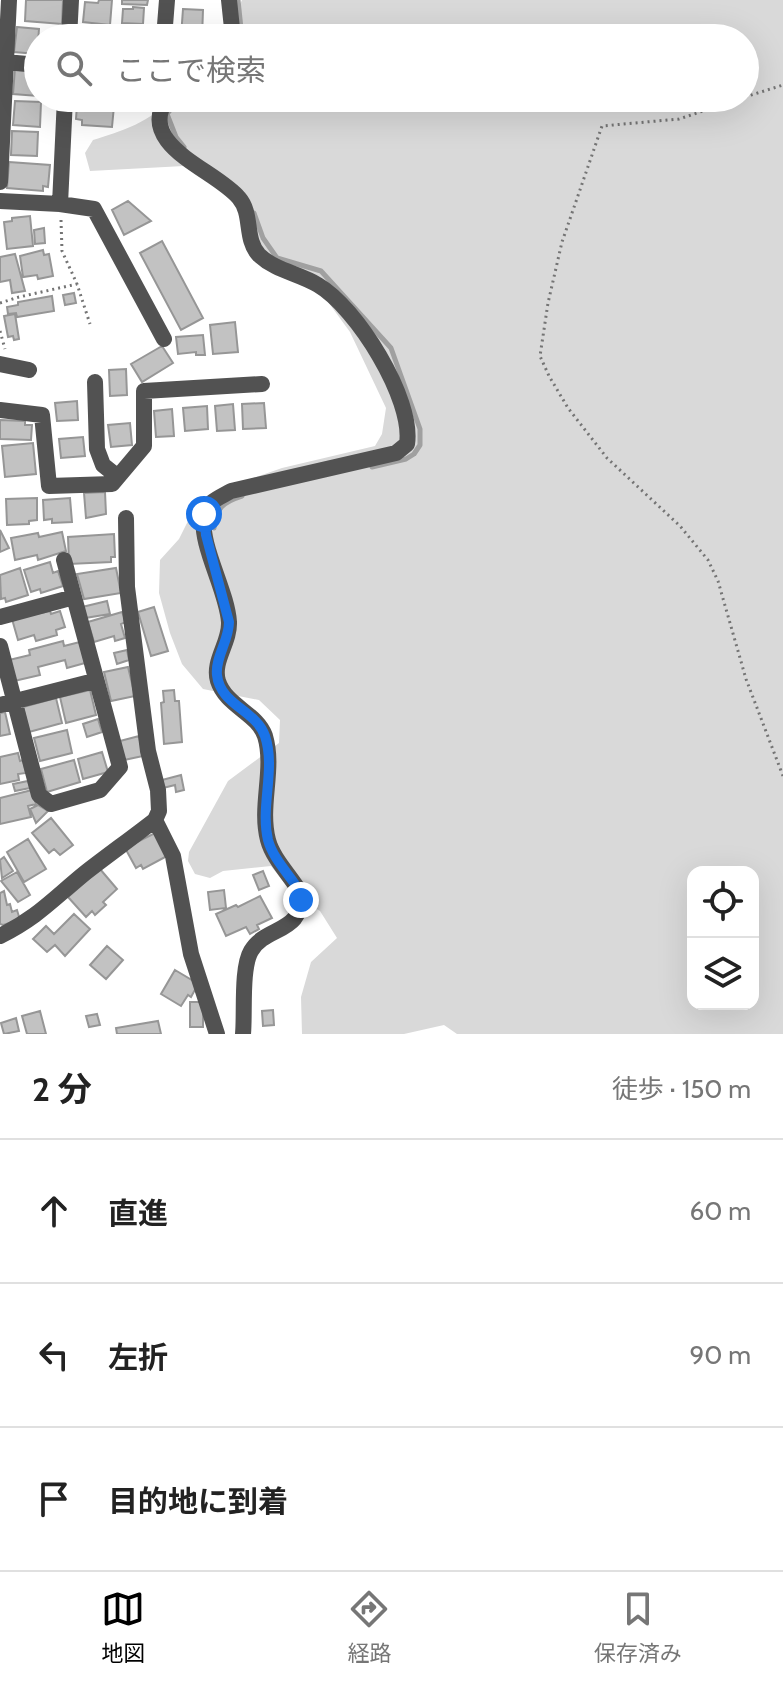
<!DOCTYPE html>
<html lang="ja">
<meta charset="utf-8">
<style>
:root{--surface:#fff;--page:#f6f6f6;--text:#222;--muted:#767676;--line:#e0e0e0;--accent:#000}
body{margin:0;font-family:Cabin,"Noto Sans JP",sans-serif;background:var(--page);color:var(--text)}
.controls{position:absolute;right:24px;bottom:24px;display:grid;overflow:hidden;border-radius:16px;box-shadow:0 8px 32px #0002}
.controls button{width:72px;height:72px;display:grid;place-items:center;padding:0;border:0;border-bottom:2px solid var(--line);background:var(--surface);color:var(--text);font:40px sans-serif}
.stop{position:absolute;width:24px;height:24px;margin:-18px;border:6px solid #1a73e8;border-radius:50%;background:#fff}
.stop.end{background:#1a73e8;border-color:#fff;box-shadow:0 2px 8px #0008}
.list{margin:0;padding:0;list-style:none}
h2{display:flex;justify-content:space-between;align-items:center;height:104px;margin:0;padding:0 32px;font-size:34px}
h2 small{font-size:26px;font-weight:400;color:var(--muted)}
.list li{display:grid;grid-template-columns:52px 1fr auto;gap:24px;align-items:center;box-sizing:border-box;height:144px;padding:0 32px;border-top:2px solid var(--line)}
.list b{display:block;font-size:30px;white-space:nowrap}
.list em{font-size:26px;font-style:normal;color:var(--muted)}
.icon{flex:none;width:44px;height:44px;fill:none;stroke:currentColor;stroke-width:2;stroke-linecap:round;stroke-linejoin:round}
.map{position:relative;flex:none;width:783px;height:1034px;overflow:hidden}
.search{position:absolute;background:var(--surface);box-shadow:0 8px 32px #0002;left:24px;right:24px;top:24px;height:88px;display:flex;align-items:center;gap:20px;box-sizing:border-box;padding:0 28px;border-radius:44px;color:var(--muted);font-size:30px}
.sheet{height:536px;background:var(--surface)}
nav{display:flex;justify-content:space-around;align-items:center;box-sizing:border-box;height:112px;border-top:2px solid var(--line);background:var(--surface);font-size:22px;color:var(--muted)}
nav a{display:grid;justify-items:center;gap:4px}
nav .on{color:var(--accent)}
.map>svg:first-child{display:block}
.green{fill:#d9d9d9;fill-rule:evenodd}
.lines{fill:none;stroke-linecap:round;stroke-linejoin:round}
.stream{stroke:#a0a0a0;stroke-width:5}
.building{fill:#c2c2c2;stroke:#969696;stroke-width:2}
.path{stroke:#747474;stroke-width:3;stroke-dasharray:2 4;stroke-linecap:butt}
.minor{stroke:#525252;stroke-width:16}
.route{stroke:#1a73e8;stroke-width:10}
</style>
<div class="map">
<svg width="783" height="1034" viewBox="0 0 783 1034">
<rect width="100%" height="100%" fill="#fff"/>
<!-- green -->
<path class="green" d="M242,0H783V1034H457L444,1025L404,1034H302L301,997L311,962L337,938L320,911L294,895L271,866L223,871L210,878L195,874L188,861L189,852L228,781L279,743L280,720L259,700L203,689L182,664L170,633L159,593L160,560L179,539L193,511L218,490L282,468L375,446L382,434L386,408L350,332L315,284L267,261L235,194L184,166L90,171L85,153L93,140C120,132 153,121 171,98H745V38H224ZM693,872H753V1004H693Z"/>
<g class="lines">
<!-- stream -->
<path class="stream" d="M238,0L242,38
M180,98L167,114L176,137L184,147
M254,213L263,238L277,258L321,271L391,348L420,429V445L414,454L406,459L372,467
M214,528C216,508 223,502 242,496"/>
</g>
<!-- building -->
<path class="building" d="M26,0H63L62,24L25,21Z
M99,0H112L110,25L83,22L85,2L98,3Z
M122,0H148L147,5L122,4Z
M133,7L144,8L143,24L122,23L123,9H133Z
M183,9L203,10L202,38L181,37Z
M17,27L39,29L37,54L14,52Z
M83,28L118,32V38H82Z
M120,30L154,31L153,38H120Z
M15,68L38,70V96L13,94Z
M94,98H115L114,104L94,102Z
M15,101L41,102L40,127L13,125Z
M77,104L114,106L112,127L82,125V120L76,119Z
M12,131L38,132L37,156L11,155Z
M9,162L50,165L48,187L43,186V191L7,188Z
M128,201L151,221L124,235L112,210Z
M30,216L33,246L7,249L4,222L12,221V218Z
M44,228L45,243L35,244L34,230Z
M162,241L203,318L181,330L140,253Z
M43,250L44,255L49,254L53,276L38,279L37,275L23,277L20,256Z
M15,254L25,291L12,293L10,280L0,282V257Z
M74,293L76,303L65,305L63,295Z
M52,296L54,311L17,317L16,313L8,314L7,307L18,305V302Z
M15,314L19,339L14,340L13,336L8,337L4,316Z
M235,322L238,352L213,354L210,325Z
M203,335L205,355H196V352L178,354L176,337Z
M162,346L173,363L142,382L131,364Z
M126,369L127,395L110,396L109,370Z
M77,401L78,420L57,421L55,403Z
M264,403L266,428L243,429L242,404Z
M233,404L235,430L217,431L215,406Z
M207,406L208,429L185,431L183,408Z
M172,409L174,436L156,437L154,411Z
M0,420L25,421V425H32L31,440L0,439Z
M130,423L132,445L111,447L108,425Z
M83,437L85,456L61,458L59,439Z
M33,443L36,474L5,477L2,446Z
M105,492L106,514L86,518L84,493Z
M37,498V520L29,521V524L7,525L6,499Z
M70,498L72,522L52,523V519L44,520L43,500Z
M0,530L9,548L0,552Z
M62,532L66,551L38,560L37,555L15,560L11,538L38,533L39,537Z
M114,534L115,557H111V562L69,564L68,537Z
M50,562L53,573L58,571L63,586L41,593L40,589L31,592L24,570Z
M20,568L28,595L6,602L5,598L1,599L0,575Z
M116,568L121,593L84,599L77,574Z
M107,601L110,614L85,618L82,607Z
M154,607L168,651L151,656L138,612Z
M50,611L51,614L60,611L65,627L56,630L57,635L36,641L34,635L18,640L12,619Z
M122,612L126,622L121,624L125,638L115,641L114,636L94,642L88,622Z
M63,641L64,646L80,642L85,663L67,668L65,660L38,667L40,675L14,681L9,660L30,655L29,650Z
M127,650L129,660L117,664L114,653Z
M128,667L135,696L111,701L104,672Z
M90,690L96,715L66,723L60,697Z
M174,690L175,701H179L182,742L164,744L161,703L164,702L163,691Z
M56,698L62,723L29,732L23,707Z
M5,712L10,734L0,736V713Z
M98,719L102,732L87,737L83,724Z
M67,730L72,753L40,761L34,738Z
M139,736L143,756L124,760L120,741Z
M102,752L108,772L83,779L78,759Z
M18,753L20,761L23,760L26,773L18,774L19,780L0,784V757Z
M74,760L80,782L47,792L41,769Z
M181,775L184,790L176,792L175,785L163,788L162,780Z
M28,781L30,788L15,791L13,784Z
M32,790L36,804L28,806L31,817L0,824V798Z
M38,805L48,811L36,823L30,809Z
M51,818L73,845L60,855L54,849L49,853L32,833Z
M155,833L167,856L143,869L141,865L136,868L125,848Z
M28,839L46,869L24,882L7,852Z
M4,857L13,871L2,878L0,860Z
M100,869L117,889L103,902L106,905L95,915L92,911L86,917L68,897Z
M263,871L269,886L259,890L253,875Z
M17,872L30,895L18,902L1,881Z
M224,890L226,908L210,910L208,892Z
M4,891L7,905L10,904L12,912L17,910L20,920L3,925L0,924V893Z
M260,896L272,918L257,925L259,929L250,934L246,927L226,936L216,914L236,905L238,907Z
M74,914L90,929L65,956L55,945L47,952L33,939L46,926L54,934Z
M107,946L123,960L106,979L90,965Z
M175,970L195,982L197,986L191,997L188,995L181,1006L161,994Z
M190,1002H203V1027H190Z
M273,1010L274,1025L263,1026L262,1011Z
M40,1011L46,1034H27L22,1016Z
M97,1014L100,1025L89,1027L86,1016Z
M16,1018L19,1031L4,1034L1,1023Z
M158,1021L161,1034H117L116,1028Z"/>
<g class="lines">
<!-- path -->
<path class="path" d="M745,97L783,85
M742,98L679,119L602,126L562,242L548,303L540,356L549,376L568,408L607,458L680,526L708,560L718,581L746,679L783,776
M61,220L62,251L77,284L90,324
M0,303L19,297L77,284
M0,331L5,349"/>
<!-- minor -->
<path class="minor" d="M229,0L233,38
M69,38L71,0
M164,38L167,0
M5,62L38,65
M167,98C135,146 215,169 239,198C253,214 244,239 259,255C276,271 298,273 318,285C356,307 414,399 407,444L396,453L231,491C221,497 206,502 204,515C199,545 227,590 229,622C230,643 212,661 218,681C226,706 257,713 265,736C275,769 259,806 268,840C273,859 290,875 300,892C305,934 266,925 251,951C241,968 245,1013 243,1034
M0,182L9,0
M0,201L60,204L65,98
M60,204L94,209L164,339
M0,364L29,370
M95,382L97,449L103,465L118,477
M0,410L42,415L49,486L112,484L144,446V391L262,384
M0,617L74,597
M0,646L39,795L51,804L100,790L120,767L64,560
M0,705L94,681
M155,820L173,856L191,954L217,1034
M0,936C38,917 53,899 85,873C108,855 132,838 155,820L159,811L158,790L148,751L127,587L126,518"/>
</g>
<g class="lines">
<!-- route -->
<path class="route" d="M204,514L206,535L229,622C229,641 215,657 217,675C220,705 256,710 265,736C276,769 260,806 268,840C273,859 290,875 300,892L301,900"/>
</g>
</svg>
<div class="controls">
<button><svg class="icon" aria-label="locate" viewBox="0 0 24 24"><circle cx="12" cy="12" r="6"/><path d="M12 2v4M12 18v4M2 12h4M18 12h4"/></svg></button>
<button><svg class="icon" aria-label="layers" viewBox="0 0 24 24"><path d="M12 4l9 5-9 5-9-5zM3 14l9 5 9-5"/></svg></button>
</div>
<div class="stop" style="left:204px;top:514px"></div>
<div class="stop end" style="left:301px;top:900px"></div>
<div class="search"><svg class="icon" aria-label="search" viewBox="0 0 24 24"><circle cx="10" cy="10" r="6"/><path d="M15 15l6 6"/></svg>ここで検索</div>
</div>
<section class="sheet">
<h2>2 分<small>徒歩 · 150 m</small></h2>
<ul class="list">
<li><svg class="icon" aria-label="ahead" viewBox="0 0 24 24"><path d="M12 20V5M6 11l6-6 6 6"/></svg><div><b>直進</b></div><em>60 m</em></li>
<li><svg class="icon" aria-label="left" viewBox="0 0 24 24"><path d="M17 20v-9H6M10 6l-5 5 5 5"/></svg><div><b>左折</b></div><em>90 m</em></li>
<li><svg class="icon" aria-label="arrive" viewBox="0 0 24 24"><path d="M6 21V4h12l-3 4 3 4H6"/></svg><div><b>目的地に到着</b></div></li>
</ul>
</section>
<nav>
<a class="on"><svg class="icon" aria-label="map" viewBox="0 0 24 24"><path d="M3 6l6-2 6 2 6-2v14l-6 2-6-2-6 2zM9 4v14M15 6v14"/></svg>地図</a>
<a><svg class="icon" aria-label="directions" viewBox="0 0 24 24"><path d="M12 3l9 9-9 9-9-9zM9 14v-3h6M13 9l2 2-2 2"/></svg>経路</a>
<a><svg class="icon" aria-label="saved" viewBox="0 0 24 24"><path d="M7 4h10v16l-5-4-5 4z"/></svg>保存済み</a>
</nav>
